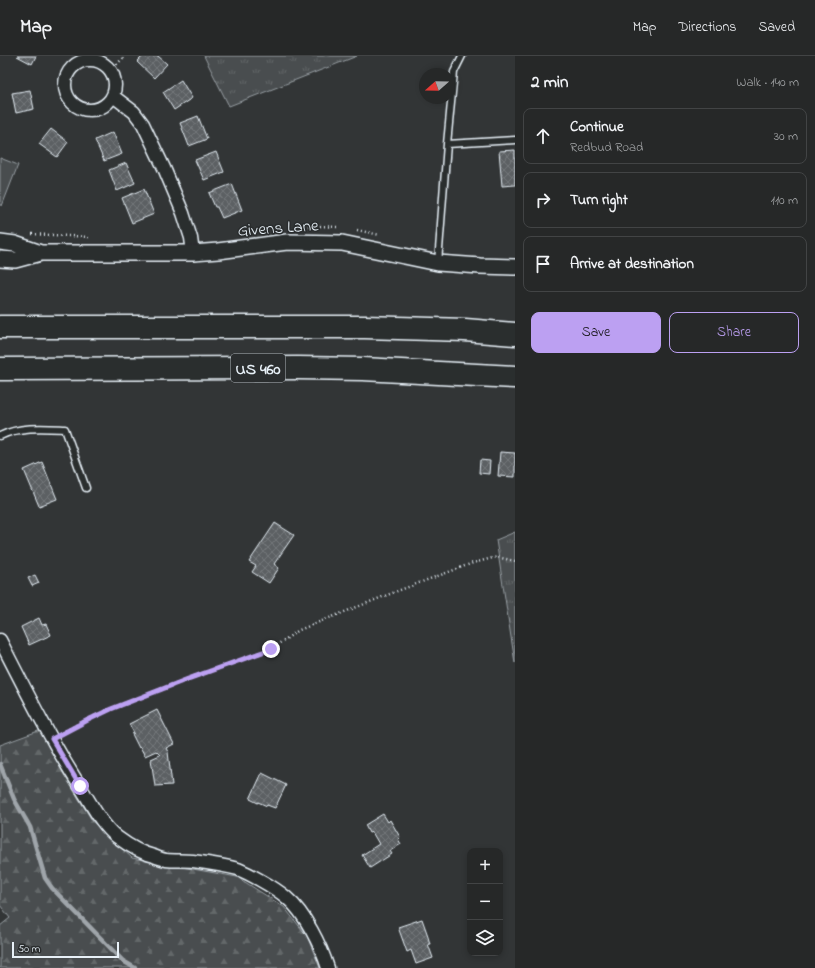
<!DOCTYPE html>
<meta charset="utf-8">
<style>
:root{--surface:#262828;--page:#2e3030;--text:#f1f3f6;--muted:#a4a6a8;--line:#424445;--accent:#bca0f2}
body{margin:0;font-family:"Indie Flower",sans-serif;background:var(--page);color:var(--text)}
.controls{position:absolute;right:12px;bottom:12px;display:grid;overflow:hidden;border-radius:8px;box-shadow:0 2px 6px #0003}
.controls button{width:36px;height:36px;display:grid;place-items:center;padding:0;border:0;border-bottom:1px solid var(--line);background:var(--surface);color:var(--text);font:20px sans-serif}
.compass{position:absolute;left:419px;top:12px;width:36px;height:36px;border-radius:50%;background:var(--surface);box-shadow:0 2px 6px #0003;rotate:250deg}
.scale{position:absolute;left:12px;bottom:10px;width:107px;box-sizing:border-box;padding-left:4px;border:2px solid #e8f1f8;border-top:0;font-size:11px;line-height:14px;white-space:nowrap;color:#e8f1f8;-webkit-text-stroke:3px #2a2d2e;paint-order:stroke}
.stop{position:absolute;width:12px;height:12px;margin:-9px;border:3px solid #bca0f2;border-radius:50%;background:#fff}
.stop.end{background:#bca0f2;border-color:#fff;box-shadow:0 1px 4px #0008}
.list{margin:0;padding:0;list-style:none}
h2{display:flex;justify-content:space-between;align-items:center;height:52px;margin:0;padding:0 16px;font-size:17px}
h2 small{font-size:13px;font-weight:400;color:var(--muted)}
.list li{display:grid;grid-template-columns:26px 1fr auto;gap:12px;align-items:center;box-sizing:border-box;height:56px;margin:0 8px 8px;padding:0 8px;border:1px solid var(--line);border-radius:8px}
.list b{display:block;font-size:15px;white-space:nowrap}
.list p{margin:0;font-size:13px;white-space:nowrap;color:var(--muted)}
.list em{font-size:13px;font-style:normal;color:var(--muted)}
.actions{display:flex;gap:8px;padding:12px 16px}
.actions a{flex:1;padding:9px 0;border:1px solid var(--accent);border-radius:8px;text-align:center;font-size:14px;color:var(--accent)}
.actions .main{background:var(--accent);color:#111}
.icon{flex:none;width:22px;height:22px;fill:none;stroke:currentColor;stroke-width:2;stroke-linecap:round;stroke-linejoin:round}
.map{position:relative;flex:none;width:515px;height:912px;overflow:hidden}
header{display:flex;align-items:center;gap:24px;box-sizing:border-box;height:56px;padding:0 20px;background:var(--surface);border-bottom:1px solid var(--line)}
header strong{font-size:19px}
nav{display:flex;gap:22px;margin-inline-start:auto;font-size:14px}
main{display:flex}
aside{flex:1;background:var(--surface)}
.map>svg:first-child{display:block}
.grass{fill:url(#grass-tufts);stroke:#989fa4}
.forest{fill:url(#forest-firs);stroke:#989fa4}
.garden{fill:#494d4f;stroke:#989fa4}
.lines{fill:none;stroke-linecap:round;stroke-linejoin:round}
.stream{stroke:#9fa5aa;stroke-width:4.5}
.building{fill:url(#building-cross-hatch);stroke:#e8f1f8}
.service-casing{stroke:#e8f1f8;stroke-width:9}
.minor-casing{stroke:#e8f1f8;stroke-width:15}
.tertiary-casing{stroke:#e8f1f8;stroke-width:18}
.motorway-casing{stroke:#e8f1f8;stroke-width:25}
.path{stroke:#e8f1f8;stroke-width:2.5;stroke-dasharray:1 3;stroke-linecap:butt}
.service{stroke:#2a2d2e;stroke-width:6}
.minor{stroke:#2a2d2e;stroke-width:12}
.tertiary{stroke:#2a2d2e;stroke-width:15}
.motorway{stroke:#2a2d2e;stroke-width:22}
.route{stroke:#bca0f2;stroke-width:5}
.labels{text-anchor:middle;stroke-width:3;stroke-linejoin:round;paint-order:stroke}
.shield{fill:#2a2d2e;stroke:#afb6bb;stroke-width:1}
.shield-label{font-size:16px;font-weight:bold;fill:#e8f1f8}
.street-label{font-size:17px;fill:#e8f1f8;stroke:#2a2d2e}
</style>
<header>
<strong>Map</strong>
<nav><a>Map</a><a>Directions</a><a>Saved</a></nav>
</header>
<main>
<div class="map">
<svg width="515" height="912" viewBox="0 0 515 912">
<defs>
<pattern id="grass-tufts" width="24" height="20" patternUnits="userSpaceOnUse"><rect width="24" height="20" fill="#494d4f"/><path d="M3 7l-1-3M5 7V3M7 7l1-3M15 17l-1-3M17 17v-4M19 17l1-3" fill="none" stroke="#636769"/></pattern>
<pattern id="forest-firs" width="22" height="20" patternUnits="userSpaceOnUse"><rect width="22" height="20" fill="#494d4f"/><path d="M5 1l3.5 6h-7zM16 11l3.5 6h-7z" fill="#636769"/></pattern>
<pattern id="building-cross-hatch" width="8" height="8" patternUnits="userSpaceOnUse"><rect width="8" height="8" fill="#5c6063"/><path d="M0 0l8 8M0 8l8-8" fill="none" stroke="#73777a"/></pattern>
</defs>
<rect width="100%" height="100%" fill="#323536"/>
<filter id="ink" filterUnits="userSpaceOnUse"><feTurbulence type="fractalNoise" baseFrequency=".025" numOctaves="2"/><feDisplacementMap in="SourceGraphic" scale="8" xChannelSelector="R" yChannelSelector="G"/><feConvolveMatrix kernelMatrix="1 2 1 2 8 2 1 2 1" color-interpolation-filters="sRGB"/></filter>
<g filter="url(#ink)">
<!-- grass -->
<path class="grass" d="M204,0H357L229,50Z
M515,476V607L496,484Z"/>
<!-- forest -->
<path class="forest" d="M41,674L63,717L93,766L132,802L237,821L284,851L307,880L320,912H0V870L10,862L0,849V689Z"/>
<!-- garden -->
<path class="garden" d="M0,102L18,109L2,150L0,149Z"/>
<g class="lines">
<!-- stream -->
<path class="stream" d="M0,708L14,743L30,771L45,822L52,832L123,905L135,912"/>
</g>
<!-- building -->
<path class="building" d="M17,0H36L32,8Z
M143,0H158L167,8L154,22L137,6Z
M181,24L192,42L174,54L163,36Z
M30,34L34,53L16,57L12,37Z
M198,60L207,83L189,90L180,67Z
M51,73L68,86L57,101L39,88Z
M113,76L122,98L104,105L95,84Z
M515,94V129L502,130L499,95Z
M216,96L224,116L204,124L195,104Z
M126,107L135,127L117,135L109,114Z
M232,128L242,154L222,162L217,151H215L209,137Z
M144,133L154,158L132,167L122,142Z
M500,396L515,397V421L498,420Z
M480,404L490,405L489,418L479,417Z
M42,406L57,443L39,450L24,414Z
M275,467L294,479L274,508L279,512L269,527L252,516L256,510L249,506Z
M35,519L39,527L32,530L28,522Z
M39,562L42,569L46,568L51,579L29,589L21,571Z
M157,654L174,688L166,692L168,696L172,729L155,730L151,703L160,699L156,695L145,700L140,691L139,692L132,678L134,677L129,668Z
M262,717L286,729L275,752L267,749V750L258,746V747L250,743Z
M383,758L388,766L390,764L400,781L398,783L401,788L390,795L392,798L370,812L362,799L379,788L372,776L369,777L365,769Z
M422,863L428,880V881L430,888H428L433,902L416,908L411,894L407,896L398,871Z"/>
<g class="lines">
<defs>
<path id="service" d="M447,88L515,84
M438,207L447,88L454,16L462,0
M0,380C20,370 44,372 65,373L86,432"/>
<path id="minor" d="M65 29a25 25 0 1 1 50 0a25 25 0 1 1-50 0Z
M113,40L134,56L143,68L164,112L183,157L191,182L193,197
M0,584C26,635 52,687 83,735C93,751 102,769 117,781C129,790 140,797 154,800C158,802 162,803 166,804C175,805 184,804 193,805C208,807 223,809 238,813C245,816 253,820 260,824C269,829 279,835 287,842C305,857 321,890 328,912"/>
<path id="tertiary" d="M0,186L15,188L41,197
M0,203L15,204L41,197H193L218,195L287,186L342,187L438,207L480,210L515,211"/>
<path id="motorway" d="M0,271H365L465,274L515,278
M0,313L298,312L363,313L515,321"/>
</defs>
<!-- service casing -->
<use href="#service" class="service-casing"/>
<!-- minor casing -->
<use href="#minor" class="minor-casing"/>
<!-- tertiary casing -->
<use href="#tertiary" class="tertiary-casing"/>
<!-- motorway casing -->
<use href="#motorway" class="motorway-casing"/>
<!-- path -->
<path class="path" d="M111,14L125,0
M300,170H318L338,171
M357,174L380,179
M32,178L89,181
M62,677L85,665L111,653L188,623L271,593L299,574L400,534L473,507L497,501L515,505"/>
<!-- service -->
<use href="#service" class="service"/>
<!-- minor -->
<use href="#minor" class="minor"/>
<!-- tertiary -->
<use href="#tertiary" class="tertiary"/>
<!-- motorway -->
<use href="#motorway" class="motorway"/>
</g>
</g>
<g class="lines" filter="url(#ink)">
<!-- route -->
<path class="route" d="M80,730L52,683L86,665L111,653L188,623L271,593"/>
</g>
<g class="labels">
<!-- shield labels -->
<rect class="shield" x="231" y="298" width="54" height="28" rx="3"/>
<g class="shield-label">
<text x="258" y="318">US 460</text>
</g>
<!-- street labels -->
<g class="street-label">
<text transform="translate(278 171) rotate(-4)" y="6">Givens Lane</text>
</g>
</g>
</svg>
<div class="controls">
<button>+</button>
<button>−</button>
<button><svg class="icon" aria-label="layers" viewBox="0 0 24 24"><path d="M12 4l9 5-9 5-9-5zM3 14l9 5 9-5"/></svg></button>
</div>
<svg class="compass" viewBox="-18 -18 36 36"><path d="M0-13l5 13h-10z" fill="#e53935"/><path d="M0 13l5-13h-10z" fill="#a4a6a8"/></svg>
<div class="scale">50 m</div>
<div class="stop" style="left:80px;top:730px"></div>
<div class="stop end" style="left:271px;top:593px"></div>
</div>
<aside>
<h2>2 min<small>Walk · 140 m</small></h2>
<ul class="list">
<li><svg class="icon" aria-label="ahead" viewBox="0 0 24 24"><path d="M12 20V5M6 11l6-6 6 6"/></svg><div><b>Continue</b><p>Redbud Road</p></div><em>30 m</em></li>
<li><svg class="icon" aria-label="right" viewBox="0 0 24 24"><path d="M7 20v-9h11M14 6l5 5-5 5"/></svg><div><b>Turn right</b></div><em>110 m</em></li>
<li><svg class="icon" aria-label="arrive" viewBox="0 0 24 24"><path d="M6 21V4h12l-3 4 3 4H6"/></svg><div><b>Arrive at destination</b></div></li>
</ul>
<div class="actions"><a class="main">Save</a><a>Share</a></div>
</aside>
</main>
